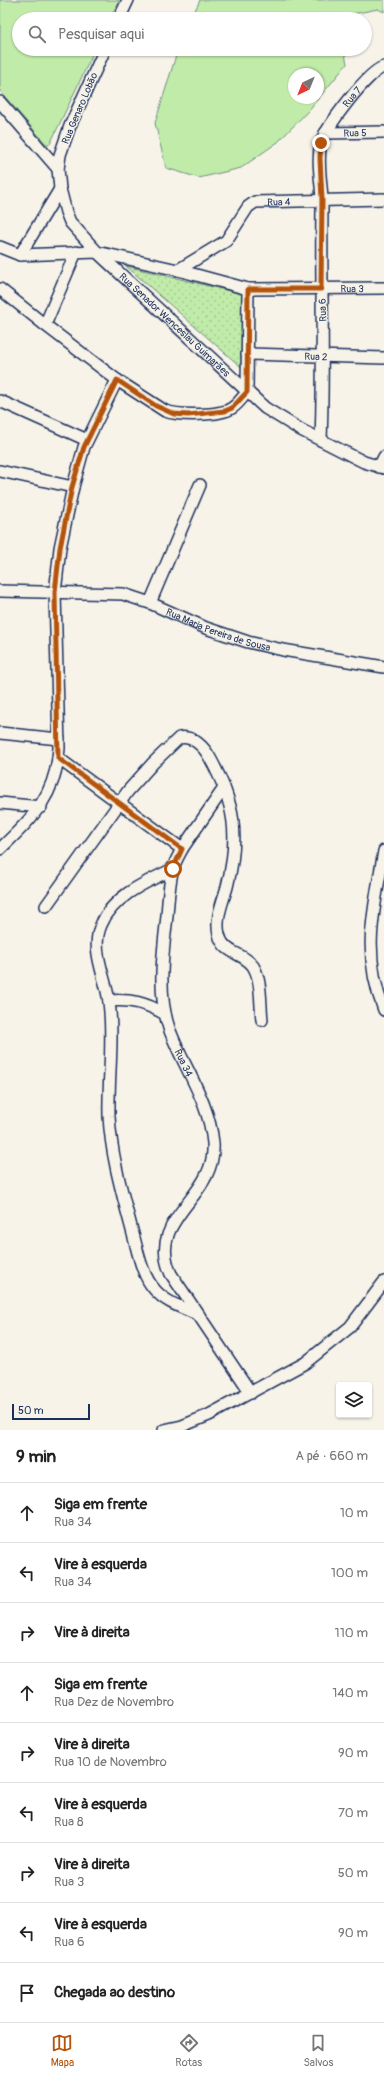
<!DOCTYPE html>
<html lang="pt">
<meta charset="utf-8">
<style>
:root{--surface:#fff;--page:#f2f2f2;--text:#222;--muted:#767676;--line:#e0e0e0;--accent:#b45309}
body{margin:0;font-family:Pangolin,sans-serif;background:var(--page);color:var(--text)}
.controls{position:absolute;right:12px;bottom:12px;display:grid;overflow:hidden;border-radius:4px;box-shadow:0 1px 3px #0004}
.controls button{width:36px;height:36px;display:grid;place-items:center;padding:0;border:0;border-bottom:1px solid var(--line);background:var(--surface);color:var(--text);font:20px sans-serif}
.compass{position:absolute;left:288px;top:68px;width:36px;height:36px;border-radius:50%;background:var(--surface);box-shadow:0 1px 3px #0004;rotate:223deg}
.scale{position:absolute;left:12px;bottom:10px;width:78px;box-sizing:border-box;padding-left:4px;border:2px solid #1b2f5e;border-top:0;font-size:11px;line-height:14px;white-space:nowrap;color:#1b2f5e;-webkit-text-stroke:3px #f7f3e8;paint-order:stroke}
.stop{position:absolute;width:12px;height:12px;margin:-9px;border:3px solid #b45309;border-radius:50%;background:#fff}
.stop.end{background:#b45309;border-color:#fff;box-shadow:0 1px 4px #0008}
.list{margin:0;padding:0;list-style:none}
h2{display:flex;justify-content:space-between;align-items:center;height:52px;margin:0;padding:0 16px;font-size:17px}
h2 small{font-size:13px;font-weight:400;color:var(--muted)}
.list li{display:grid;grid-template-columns:26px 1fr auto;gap:12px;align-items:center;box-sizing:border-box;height:60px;padding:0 16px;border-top:1px solid var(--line)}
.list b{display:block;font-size:15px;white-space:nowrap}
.list p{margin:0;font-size:13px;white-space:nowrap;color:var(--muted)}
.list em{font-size:13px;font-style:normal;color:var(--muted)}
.icon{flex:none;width:22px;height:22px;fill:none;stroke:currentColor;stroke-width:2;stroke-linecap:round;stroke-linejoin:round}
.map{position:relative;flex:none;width:384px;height:1430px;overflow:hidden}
.search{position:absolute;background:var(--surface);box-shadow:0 1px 3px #0004;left:12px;right:12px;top:12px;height:44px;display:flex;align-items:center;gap:10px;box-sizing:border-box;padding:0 14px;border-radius:22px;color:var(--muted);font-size:15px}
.sheet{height:592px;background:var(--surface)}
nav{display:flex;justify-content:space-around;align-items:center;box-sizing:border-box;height:56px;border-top:1px solid var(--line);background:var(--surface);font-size:11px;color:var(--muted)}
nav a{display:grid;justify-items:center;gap:2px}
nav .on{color:var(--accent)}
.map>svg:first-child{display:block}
.green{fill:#c0eba8;stroke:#6e8d83;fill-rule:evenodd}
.park{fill:url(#park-dots);stroke:#6e8d83}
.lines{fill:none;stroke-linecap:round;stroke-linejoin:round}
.street-casing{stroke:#1b2f5e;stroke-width:14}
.street{stroke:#f7f3e8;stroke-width:11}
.route{stroke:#b45309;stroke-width:5}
.labels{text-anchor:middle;stroke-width:3;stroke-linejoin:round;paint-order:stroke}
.street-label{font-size:10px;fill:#1b2f5e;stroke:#f7f3e8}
</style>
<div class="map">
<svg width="384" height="1430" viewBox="0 0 384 1430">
<defs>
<pattern id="park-dots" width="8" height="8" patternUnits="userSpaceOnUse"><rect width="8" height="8" fill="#c0eba8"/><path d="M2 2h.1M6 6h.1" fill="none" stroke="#a4ca93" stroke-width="1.8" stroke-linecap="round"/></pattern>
</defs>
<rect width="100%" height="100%" fill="#f7f3e8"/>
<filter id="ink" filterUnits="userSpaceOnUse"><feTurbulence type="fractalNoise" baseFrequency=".025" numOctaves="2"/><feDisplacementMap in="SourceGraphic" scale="8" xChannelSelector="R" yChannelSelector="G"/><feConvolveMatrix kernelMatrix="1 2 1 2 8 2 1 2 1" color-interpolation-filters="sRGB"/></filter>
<g filter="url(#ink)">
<!-- green -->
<path class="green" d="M0,0H119L110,19H19V49H95L50,144H46L0,91Z
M200,0H384V12L378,9L337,17L338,19H191Z
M178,49H344L347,64L308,111L278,142L241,168L199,178L166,168L155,123ZM294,74H318V98H294Z"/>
<!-- park -->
<path class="park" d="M126,266L242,294L241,367Z"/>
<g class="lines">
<defs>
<g id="street">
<path d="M119,19L128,0"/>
<path id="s1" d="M105,49L70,126L60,155L58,169L60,189L66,212L70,222L97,252L178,270L248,289L384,288"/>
<path d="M0,102L58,169"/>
<path id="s2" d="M325,133L384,132"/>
<path id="s3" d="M0,247L20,255L97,252L265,408L301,430L364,462L384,468"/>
<path d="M20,255L60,189"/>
<path id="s4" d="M178,270L226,241L248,207L255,202L384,199"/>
<path d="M0,289L45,325L117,380L165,411C179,416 220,416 232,408C238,404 243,397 247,392"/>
<path d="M45,325L76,252"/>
<path id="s5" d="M247,354L384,358"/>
<path d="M247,392L248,289"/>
<path d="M0,401L87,440"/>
<path id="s6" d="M321,440C324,363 321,286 322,209C323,188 316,163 321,143C326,127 369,70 384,67"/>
<path d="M379,467L384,457"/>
<path d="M0,471L73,487"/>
<path id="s7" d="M0,591L123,594L150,603L206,628L248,642L283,650L384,667"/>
<path d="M150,603L200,485"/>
<path d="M0,733L59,739"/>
<path id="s8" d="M58,758L182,849C179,855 175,862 173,868C169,884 168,901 167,916C163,952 157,993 169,1028C183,1067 209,1100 213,1143C217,1199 145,1217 171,1274L251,1393"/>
<path d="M0,803L41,807"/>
<path d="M0,849C33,817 56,796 59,748L55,593L60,548L73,487L84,447L117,380"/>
<path d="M182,849L224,788"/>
<path d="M384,851C374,910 361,952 384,1010"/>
<path d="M173,869C146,882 113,896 101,925C90,950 106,977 109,1002C114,1040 108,1078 109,1116C111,1156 123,1196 133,1234C138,1252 142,1276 155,1290C166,1303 184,1308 199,1315"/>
<path d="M46,906L128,791L153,763L179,738C193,735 204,747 210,758C235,803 240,836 227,887C223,901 215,919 219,934C223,954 243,952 253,966C262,980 260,1004 262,1020"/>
<path d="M109,1001C131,999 146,1003 165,1014"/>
<path d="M164,1430L182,1426L209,1415L305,1363L350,1327L384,1282"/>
</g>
</defs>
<!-- street casing -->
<use href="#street" class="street-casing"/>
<!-- street -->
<use href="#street" class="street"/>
</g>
</g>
<g class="lines" filter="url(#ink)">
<!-- route -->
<path class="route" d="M173,869L182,849L58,758L55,592L60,548L72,487L84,447L117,380L156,406L174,414L188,415L225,411L232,408L247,392L248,289H321L322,200L320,158L321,143"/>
</g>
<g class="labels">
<!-- street labels -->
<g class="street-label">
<text dy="4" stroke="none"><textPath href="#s6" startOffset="353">Rua 7</textPath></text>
<text transform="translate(79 108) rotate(-67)" y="4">Rua Genaro Lobão</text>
<text dy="4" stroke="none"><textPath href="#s2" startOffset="30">Rua 5</textPath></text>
<text dy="4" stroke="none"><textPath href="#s4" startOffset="129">Rua 4</textPath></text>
<text dy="4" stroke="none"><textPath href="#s1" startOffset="484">Rua 3</textPath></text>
<text transform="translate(322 310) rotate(-92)" y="4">Rua 6</text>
<text dy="4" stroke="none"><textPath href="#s3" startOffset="205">Rua Senador Wenceslau Guimarães</textPath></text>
<text dy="4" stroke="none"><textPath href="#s5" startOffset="69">Rua 2</textPath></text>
<text dy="4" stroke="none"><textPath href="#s7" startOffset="225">Rua Maria Pereira de Sousa</textPath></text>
<text dy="4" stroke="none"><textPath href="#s8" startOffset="374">Rua 34</textPath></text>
</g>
</g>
</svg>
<div class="controls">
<button><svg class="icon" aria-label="layers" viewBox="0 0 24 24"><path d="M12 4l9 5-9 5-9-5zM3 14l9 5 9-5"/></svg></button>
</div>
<svg class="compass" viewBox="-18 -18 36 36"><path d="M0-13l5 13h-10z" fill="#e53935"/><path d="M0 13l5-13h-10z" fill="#767676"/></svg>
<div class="scale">50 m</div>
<div class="stop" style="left:173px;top:869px"></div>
<div class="stop end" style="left:321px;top:143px"></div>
<div class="search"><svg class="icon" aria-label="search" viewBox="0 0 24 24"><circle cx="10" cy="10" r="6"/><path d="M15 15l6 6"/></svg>Pesquisar aqui</div>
</div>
<section class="sheet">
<h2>9 min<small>A pé · 660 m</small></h2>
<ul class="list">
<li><svg class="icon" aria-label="ahead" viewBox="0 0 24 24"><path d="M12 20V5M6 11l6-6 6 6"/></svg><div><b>Siga em frente</b><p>Rua 34</p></div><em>10 m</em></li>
<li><svg class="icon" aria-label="left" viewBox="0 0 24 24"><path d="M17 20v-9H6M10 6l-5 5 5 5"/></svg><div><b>Vire à esquerda</b><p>Rua 34</p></div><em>100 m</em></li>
<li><svg class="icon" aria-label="right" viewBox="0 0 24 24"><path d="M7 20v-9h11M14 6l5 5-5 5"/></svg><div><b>Vire à direita</b></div><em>110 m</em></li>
<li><svg class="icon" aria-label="ahead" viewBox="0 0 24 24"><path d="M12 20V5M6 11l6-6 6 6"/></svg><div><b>Siga em frente</b><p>Rua Dez de Novembro</p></div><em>140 m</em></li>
<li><svg class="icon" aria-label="right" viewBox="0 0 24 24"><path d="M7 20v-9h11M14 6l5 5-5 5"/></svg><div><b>Vire à direita</b><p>Rua 10 de Novembro</p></div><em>90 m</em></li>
<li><svg class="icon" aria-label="left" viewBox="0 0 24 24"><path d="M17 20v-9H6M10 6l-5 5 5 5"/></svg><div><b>Vire à esquerda</b><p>Rua 8</p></div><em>70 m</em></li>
<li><svg class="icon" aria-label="right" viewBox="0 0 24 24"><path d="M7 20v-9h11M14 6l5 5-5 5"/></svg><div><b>Vire à direita</b><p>Rua 3</p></div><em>50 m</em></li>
<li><svg class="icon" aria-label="left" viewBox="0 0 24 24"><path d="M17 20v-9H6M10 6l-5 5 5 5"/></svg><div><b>Vire à esquerda</b><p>Rua 6</p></div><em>90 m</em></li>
<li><svg class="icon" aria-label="arrive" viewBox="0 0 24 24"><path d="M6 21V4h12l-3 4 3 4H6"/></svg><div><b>Chegada ao destino</b></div></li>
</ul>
</section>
<nav>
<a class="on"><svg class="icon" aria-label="map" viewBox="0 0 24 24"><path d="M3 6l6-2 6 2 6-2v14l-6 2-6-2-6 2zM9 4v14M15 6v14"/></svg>Mapa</a>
<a><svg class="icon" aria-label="directions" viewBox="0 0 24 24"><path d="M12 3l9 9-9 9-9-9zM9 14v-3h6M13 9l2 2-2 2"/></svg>Rotas</a>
<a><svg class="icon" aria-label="saved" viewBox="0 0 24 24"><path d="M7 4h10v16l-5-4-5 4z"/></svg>Salvos</a>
</nav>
